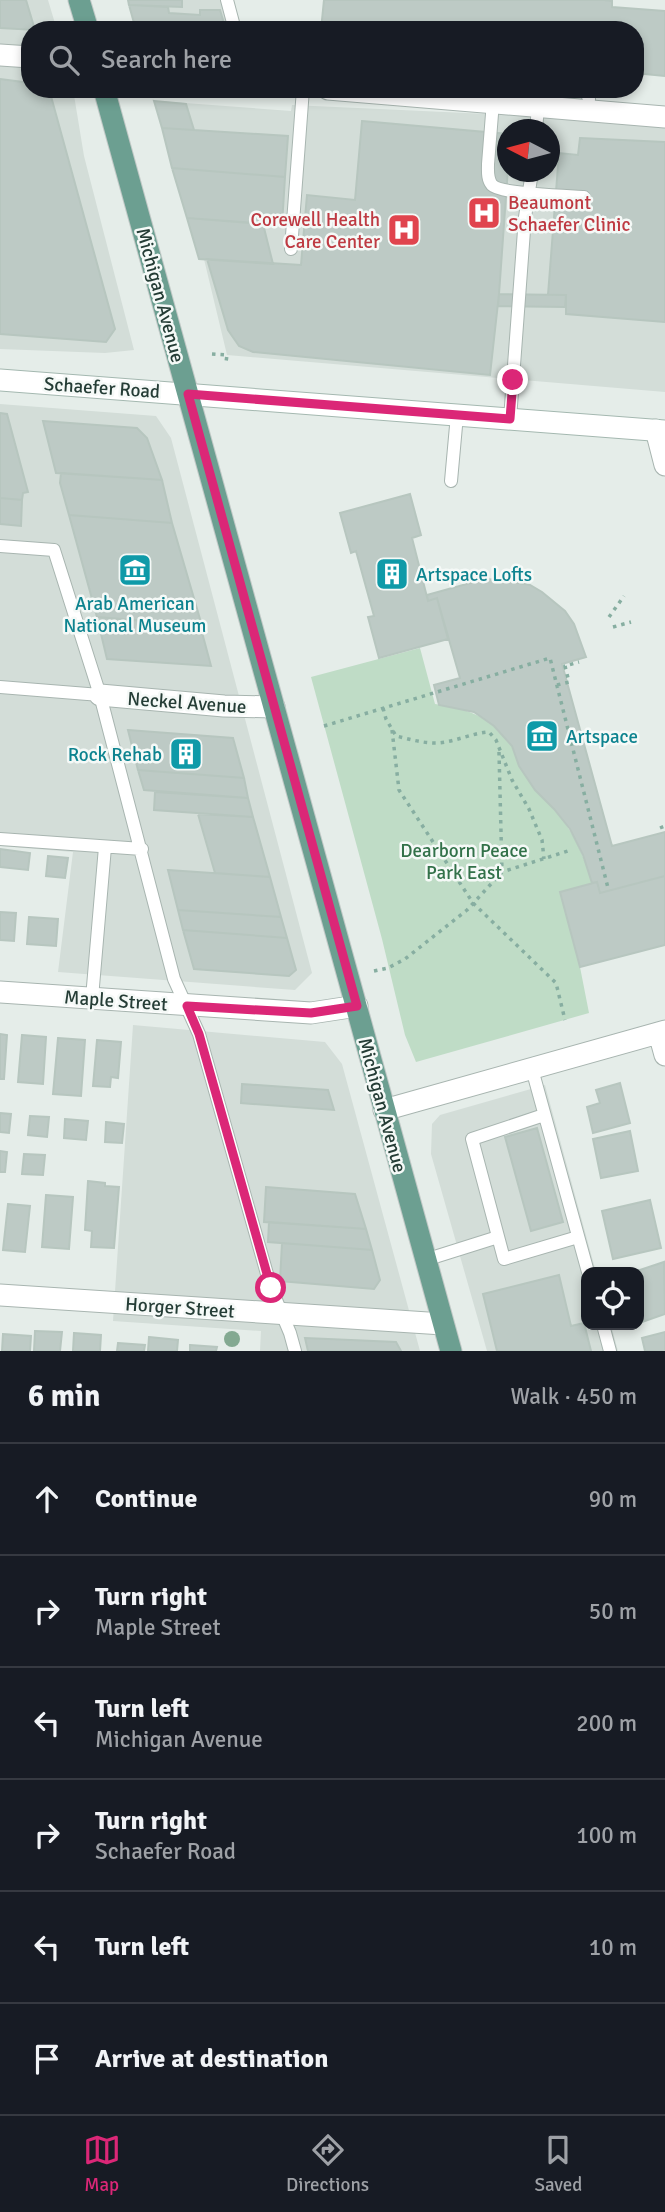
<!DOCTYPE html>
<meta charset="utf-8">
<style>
:root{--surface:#171b24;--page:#242831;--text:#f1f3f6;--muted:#9ea1a6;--line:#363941;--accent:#db2777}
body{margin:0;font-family:Signika,sans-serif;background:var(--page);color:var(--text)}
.controls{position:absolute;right:21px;bottom:21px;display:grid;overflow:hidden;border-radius:14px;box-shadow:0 4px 10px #0003}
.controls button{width:63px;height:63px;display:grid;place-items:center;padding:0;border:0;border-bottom:2px solid var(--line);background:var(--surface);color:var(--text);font:35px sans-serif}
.compass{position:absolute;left:497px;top:119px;width:63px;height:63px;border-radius:50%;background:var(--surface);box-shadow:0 4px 10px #0003;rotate:276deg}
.stop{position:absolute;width:21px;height:21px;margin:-16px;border:5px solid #db2777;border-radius:50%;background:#fff}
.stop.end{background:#db2777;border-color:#fff;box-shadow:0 2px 7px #0008}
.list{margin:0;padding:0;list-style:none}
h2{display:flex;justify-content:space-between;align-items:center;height:91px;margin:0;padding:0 28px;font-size:30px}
h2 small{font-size:23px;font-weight:400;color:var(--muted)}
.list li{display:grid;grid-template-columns:46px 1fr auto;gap:21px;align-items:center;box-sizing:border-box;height:112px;padding:0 28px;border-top:2px solid var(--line)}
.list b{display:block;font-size:26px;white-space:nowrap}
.list p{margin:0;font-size:23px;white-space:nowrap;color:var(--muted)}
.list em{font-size:23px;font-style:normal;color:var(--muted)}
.icon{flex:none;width:38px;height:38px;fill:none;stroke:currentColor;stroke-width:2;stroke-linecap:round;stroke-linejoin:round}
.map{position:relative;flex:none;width:665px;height:1351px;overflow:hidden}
.search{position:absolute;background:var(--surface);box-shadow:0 4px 10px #0003;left:21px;right:21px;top:21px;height:77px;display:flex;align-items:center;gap:18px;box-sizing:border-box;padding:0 24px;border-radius:28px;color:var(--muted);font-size:26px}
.sheet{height:763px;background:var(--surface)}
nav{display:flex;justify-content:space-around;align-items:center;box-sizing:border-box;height:98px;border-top:2px solid var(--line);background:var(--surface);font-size:19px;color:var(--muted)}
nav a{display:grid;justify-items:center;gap:4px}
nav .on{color:var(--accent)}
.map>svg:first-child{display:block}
.built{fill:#d3ddd8;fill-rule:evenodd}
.green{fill:#bfdcc6}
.building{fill:#bdcac5;stroke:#b7c6bf;stroke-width:2}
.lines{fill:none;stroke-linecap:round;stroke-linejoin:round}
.lane-casing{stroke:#a8b5b0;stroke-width:14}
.street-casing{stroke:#a8b5b0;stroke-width:23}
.secondary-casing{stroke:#a4b8b0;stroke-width:23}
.primary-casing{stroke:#c2c9c7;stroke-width:23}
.path{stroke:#87aea1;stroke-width:3.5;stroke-dasharray:3.5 5;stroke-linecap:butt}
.lane{stroke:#fff;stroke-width:12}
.street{stroke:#fff;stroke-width:21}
.secondary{stroke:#fff;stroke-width:21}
.primary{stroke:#6c9f91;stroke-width:21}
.tree{fill:#83a991}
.route{stroke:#db2777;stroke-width:9}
.labels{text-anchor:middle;stroke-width:5;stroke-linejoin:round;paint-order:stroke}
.health-label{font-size:19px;fill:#be3a42;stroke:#f5f9f7;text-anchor:start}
.street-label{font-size:19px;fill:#253d36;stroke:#f5f9f7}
.culture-label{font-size:19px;fill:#0d838f;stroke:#f5f9f7;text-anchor:start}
.park-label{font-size:19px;fill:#327149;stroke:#f5f9f7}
</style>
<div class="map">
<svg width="665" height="1351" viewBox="0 0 665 1351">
<rect width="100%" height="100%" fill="#e5ede9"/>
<!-- built -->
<path class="built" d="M0,0H48L57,30H30V89H73L84,156L134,350L105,353L0,349Z
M128,0H221L229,30H136Z
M158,101L291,111L292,105L665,122V392L227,355L203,255ZM508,130H550V172H508Z
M0,404L156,416L171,438L312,973L295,990L58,972L73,852L0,846Z
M133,1025L325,1042L342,1064L420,1351H260L261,1331L113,1321Z
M545,1085L596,1272H586V1325H611L618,1351H487L431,1154L432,1124L440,1115Z"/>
<!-- green -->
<path class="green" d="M420,648L435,704C464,707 500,720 513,748C519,762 524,774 533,787C539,796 549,802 556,811C574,833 584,856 592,883L560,892L580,967L589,1013L416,1062L405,1035L382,939L311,677Z"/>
<!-- building -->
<path class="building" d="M0,0H26L35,30L0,28Z
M128,0H182V7L129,5Z
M324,0H604L612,1V7L665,11V76L635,73V30H321Z
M129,5L168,7L169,13L200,15V10H220L226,30H136Z
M0,79L30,83V89H49L115,329L106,342L0,334Z
M528,89H551L550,94L528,93Z
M154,101L186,104L194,130L162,128Z
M362,121L508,134V168L499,294L490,375L253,352L239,346L228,330L207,259L301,265L307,195L355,200Z
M162,128L288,136L285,177L172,168Z
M580,138L665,142V322L566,314V295H548L559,153L578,155Z
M172,168L285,177L282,225L187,218Z
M187,218L263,224L273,264L199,259Z
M499,294L566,295L565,307L498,306Z
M0,413L7,414L28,492L23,493L22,500L0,498Z
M43,421L137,428L147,438L162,480L56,473Z
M61,473L162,480L172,523L69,515L60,483Z
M410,494L421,535L412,538L428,601L437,598L448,639L379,658L368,617L374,616L356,551L351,553L340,513Z
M0,498L22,500L21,526L0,524Z
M69,515L172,523L202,626L97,617Z
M497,579L530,585L542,592L565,611L574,624L586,657L562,664L612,846L665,832V876L600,893L597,882L592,883L583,855L570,829L554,809L535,790L519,766L512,746L494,726L474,712L439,705L434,685L460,678L437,598L428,601L427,595L481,580Z
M97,617L200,625L211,666L107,659Z
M128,730L233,738L244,778L138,770Z
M138,770L244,778L248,798L144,790Z
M155,792L248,798L253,817L154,810Z
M198,814L253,817L270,877L215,873Z
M0,849L30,853L28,870L0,867Z
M48,856L68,858L65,878L46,876Z
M168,870L270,877L281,917L178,910Z
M665,876V945L580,967L560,892L597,882L600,893Z
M178,910L281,917L287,938L183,930Z
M0,912L16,913L14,941L0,940Z
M29,917L58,919L56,946L27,944Z
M183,930L287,938L296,970L289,976L194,969Z
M0,1034L7,1035L4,1079H0Z
M22,1035L46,1037L43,1084L18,1082Z
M58,1038L85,1040L81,1096L53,1094Z
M97,1040L121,1042L118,1078L111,1077L110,1087L93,1086Z
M620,1083L630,1123L593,1133L587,1107L600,1103L596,1090Z
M242,1084L328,1090L334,1110L241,1103Z
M0,1113L11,1114L9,1133L0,1132Z
M30,1116L49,1117L47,1137L28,1135Z
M65,1119L88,1121L86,1140L64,1138Z
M106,1122L124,1124L122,1143L105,1142Z
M537,1128L563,1222L531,1231L505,1137Z
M630,1131L638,1171L601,1178L593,1139Z
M0,1151L7,1152L5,1172H0Z
M24,1154L45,1155L43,1175L22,1174Z
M88,1181L105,1183V1186L119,1187L114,1248L91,1247L92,1231L85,1230Z
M266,1187L355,1194L366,1229L264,1222Z
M46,1195L73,1197L69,1249L42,1247Z
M650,1200L661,1248L613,1259L602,1211Z
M8,1204L30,1206L25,1252L3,1250Z
M269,1222L366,1229L372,1250L268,1242Z
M282,1243L372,1250L380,1280L374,1289L280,1281Z
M664,1262L665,1314L639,1323V1272H634Z
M559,1275L571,1326L584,1323L591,1351H497L483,1294Z
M35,1331L62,1332L60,1351H34Z
M665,1332V1351H645L642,1338Z
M74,1333L101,1335L100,1351H73Z
M3,1334L31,1336L30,1351H2Z
M149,1337L178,1340L177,1351H148Z
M305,1338L396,1342L401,1351H308Z
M118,1343L145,1345L144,1351H117Z
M190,1345L217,1347L216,1351H190Z"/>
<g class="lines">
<defs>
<path id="lane" d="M227,0L235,30
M494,89L488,164C488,171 487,179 492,185C500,194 570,196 584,197
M585,89L589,99L588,111
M536,130L538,107
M291,249L303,89
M510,419L525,217L532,172
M451,481L457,415
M0,546L54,550L100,695L174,979L199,1034L271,1288L290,1333L295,1351
M0,687L100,695
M0,839L142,849
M92,998L105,847
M532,1069L588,1272
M544,1115L472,1139L504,1259L578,1237
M425,1260L498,1237
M603,1325L610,1351"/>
<path id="street" d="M0,55L30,57
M328,89L665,117
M656,430L665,465
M100,695L224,706L274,707
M0,992L311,1013L357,1006
M659,1033L665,1055
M384,1110L665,1031
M0,1295L443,1324"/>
<path id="secondary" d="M0,380L665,431"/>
<path id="primary" d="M79,0L88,30
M104,89L451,1351"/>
</defs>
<!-- lane casing -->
<use href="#lane" class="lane-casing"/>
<!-- street casing -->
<use href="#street" class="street-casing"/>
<!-- secondary casing -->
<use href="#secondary" class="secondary-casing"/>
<!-- primary casing -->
<use href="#primary" class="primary-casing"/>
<!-- path -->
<path class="path" d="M212,354L227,355L226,362
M609,617L624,596
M613,627L631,622
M557,685L569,682L565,666L579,662
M383,708L386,719L396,736C409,739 422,743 435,743C453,743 471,733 489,732L496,740L512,780L529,809L542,840L544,859
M324,726L550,658L608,888
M392,730L399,790L473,903L556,983L565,1020
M499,752L502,872
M660,828L665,826
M374,971L388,968L405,959L467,910L502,872L571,850"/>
<!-- lane -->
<use href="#lane" class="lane"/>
<!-- street -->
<use href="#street" class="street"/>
<!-- secondary -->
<use href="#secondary" class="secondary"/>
<!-- primary -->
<use href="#primary" class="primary"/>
</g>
<!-- trees -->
<circle class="tree" cx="232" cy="1339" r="8"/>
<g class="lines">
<!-- route -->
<path class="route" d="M271,1288L199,1034L187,1006L311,1013L357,1006L188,394L510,419L513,380"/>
</g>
<!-- icons -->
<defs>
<symbol id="hospital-square" viewBox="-11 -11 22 22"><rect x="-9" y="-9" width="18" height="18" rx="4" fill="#e0444e" stroke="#f5f9f7"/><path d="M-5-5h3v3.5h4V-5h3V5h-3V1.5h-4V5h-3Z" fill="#fff"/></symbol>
<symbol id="museum-square" viewBox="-11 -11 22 22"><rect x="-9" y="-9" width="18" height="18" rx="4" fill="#0f9aa8" stroke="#f5f9f7"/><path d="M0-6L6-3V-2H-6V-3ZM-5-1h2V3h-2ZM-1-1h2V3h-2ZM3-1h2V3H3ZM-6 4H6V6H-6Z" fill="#fff"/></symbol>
<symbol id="building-square" viewBox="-11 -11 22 22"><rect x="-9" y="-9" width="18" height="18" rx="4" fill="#0f9aa8" stroke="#f5f9f7"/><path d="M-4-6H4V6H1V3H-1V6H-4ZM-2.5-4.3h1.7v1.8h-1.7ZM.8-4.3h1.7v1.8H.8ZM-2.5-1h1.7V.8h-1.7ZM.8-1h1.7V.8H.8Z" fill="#fff"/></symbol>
</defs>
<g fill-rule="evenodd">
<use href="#hospital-square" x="465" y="194" width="38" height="38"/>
<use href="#hospital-square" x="385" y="211" width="38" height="38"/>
<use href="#museum-square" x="116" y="551" width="38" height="38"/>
<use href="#building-square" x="373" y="555" width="38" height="38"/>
<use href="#museum-square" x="523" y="717" width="38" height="38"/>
<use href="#building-square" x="167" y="735" width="38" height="38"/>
</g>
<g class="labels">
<!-- health labels -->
<g class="health-label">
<text x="508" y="209">Beaumont<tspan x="508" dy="22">Schaefer Clinic</tspan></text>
<text x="380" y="226" text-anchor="end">Corewell Health<tspan x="380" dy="22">Care Center</tspan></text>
</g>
<!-- street labels -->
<g class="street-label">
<text transform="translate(161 295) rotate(75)" y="7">Michigan Avenue</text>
<text transform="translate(102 387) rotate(4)" y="7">Schaefer Road</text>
<text transform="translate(187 702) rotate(4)" y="7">Neckel Avenue</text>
<text transform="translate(116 1000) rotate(4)" y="7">Maple Street</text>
<text transform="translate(383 1105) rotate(75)" y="7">Michigan Avenue</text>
<text transform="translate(180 1307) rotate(4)" y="7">Horger Street</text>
</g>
<!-- culture labels -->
<g class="culture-label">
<text x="416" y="581">Artspace Lofts</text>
<text x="135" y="610" text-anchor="middle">Arab American<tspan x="135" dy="22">National Museum</tspan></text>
<text x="566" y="743">Artspace</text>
<text x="162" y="761" text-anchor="end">Rock Rehab</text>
</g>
<!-- park labels -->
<g class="park-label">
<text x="464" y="857">Dearborn Peace<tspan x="464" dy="22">Park East</tspan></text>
</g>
</g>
</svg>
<div class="controls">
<button><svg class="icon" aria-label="locate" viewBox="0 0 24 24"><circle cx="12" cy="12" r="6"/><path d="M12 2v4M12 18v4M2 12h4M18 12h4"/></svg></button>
</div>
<svg class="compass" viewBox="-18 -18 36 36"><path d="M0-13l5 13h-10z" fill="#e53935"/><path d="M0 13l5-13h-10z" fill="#9ea1a6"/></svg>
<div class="stop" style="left:271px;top:1288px"></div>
<div class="stop end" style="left:513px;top:380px"></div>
<div class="search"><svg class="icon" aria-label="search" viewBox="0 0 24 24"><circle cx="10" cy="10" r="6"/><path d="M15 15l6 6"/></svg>Search here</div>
</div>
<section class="sheet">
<h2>6 min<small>Walk · 450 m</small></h2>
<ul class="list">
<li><svg class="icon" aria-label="ahead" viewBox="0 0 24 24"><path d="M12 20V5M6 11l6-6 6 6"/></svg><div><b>Continue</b></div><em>90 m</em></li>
<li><svg class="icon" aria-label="right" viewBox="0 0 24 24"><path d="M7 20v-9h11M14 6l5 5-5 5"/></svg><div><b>Turn right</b><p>Maple Street</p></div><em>50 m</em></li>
<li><svg class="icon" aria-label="left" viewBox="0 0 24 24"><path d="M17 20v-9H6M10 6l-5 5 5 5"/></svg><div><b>Turn left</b><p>Michigan Avenue</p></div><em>200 m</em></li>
<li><svg class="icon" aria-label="right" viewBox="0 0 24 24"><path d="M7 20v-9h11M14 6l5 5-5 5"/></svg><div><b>Turn right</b><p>Schaefer Road</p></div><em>100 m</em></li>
<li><svg class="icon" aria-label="left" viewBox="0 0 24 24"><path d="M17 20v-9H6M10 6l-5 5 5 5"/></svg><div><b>Turn left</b></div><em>10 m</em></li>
<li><svg class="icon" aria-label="arrive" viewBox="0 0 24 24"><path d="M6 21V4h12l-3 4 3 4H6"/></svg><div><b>Arrive at destination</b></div></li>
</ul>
</section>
<nav>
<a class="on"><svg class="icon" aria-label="map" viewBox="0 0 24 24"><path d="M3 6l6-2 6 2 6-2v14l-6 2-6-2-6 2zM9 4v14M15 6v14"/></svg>Map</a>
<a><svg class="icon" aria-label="directions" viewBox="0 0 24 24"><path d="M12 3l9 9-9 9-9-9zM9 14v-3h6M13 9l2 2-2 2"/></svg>Directions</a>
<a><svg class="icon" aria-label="saved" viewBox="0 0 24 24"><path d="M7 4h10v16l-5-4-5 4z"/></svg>Saved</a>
</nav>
